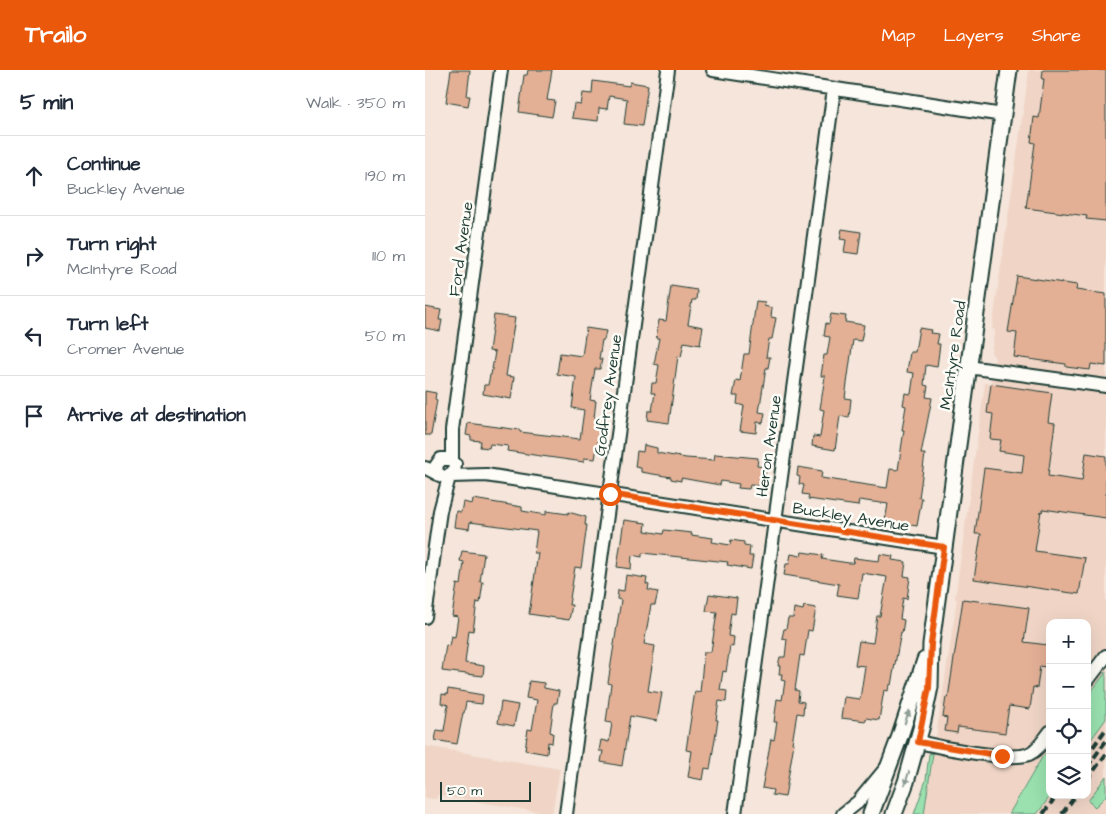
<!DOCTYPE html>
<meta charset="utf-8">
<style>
:root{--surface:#fff;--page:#f6f6f7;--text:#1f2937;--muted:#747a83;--line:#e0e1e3;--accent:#ea580c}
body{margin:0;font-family:"Architects Daughter",sans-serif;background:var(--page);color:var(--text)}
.controls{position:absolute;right:15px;bottom:15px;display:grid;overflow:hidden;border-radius:10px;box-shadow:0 5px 20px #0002}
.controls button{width:45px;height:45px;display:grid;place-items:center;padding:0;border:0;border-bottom:1px solid var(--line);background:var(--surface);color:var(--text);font:25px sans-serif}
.scale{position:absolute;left:15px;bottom:12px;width:91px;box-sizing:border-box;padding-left:5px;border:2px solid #1f3d34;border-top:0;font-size:14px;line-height:18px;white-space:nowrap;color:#1f3d34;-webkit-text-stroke:4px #fdfcf7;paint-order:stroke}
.stop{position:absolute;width:15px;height:15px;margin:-11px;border:4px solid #ea580c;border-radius:50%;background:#fff}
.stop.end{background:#ea580c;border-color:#fff;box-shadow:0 1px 5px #0008}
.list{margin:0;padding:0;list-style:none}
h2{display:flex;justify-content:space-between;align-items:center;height:65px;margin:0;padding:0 20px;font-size:21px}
h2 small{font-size:16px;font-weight:400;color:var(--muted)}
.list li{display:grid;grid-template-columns:32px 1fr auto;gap:15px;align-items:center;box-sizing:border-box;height:80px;padding:0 20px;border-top:1px solid var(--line)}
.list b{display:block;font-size:19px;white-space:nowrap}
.list p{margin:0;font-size:16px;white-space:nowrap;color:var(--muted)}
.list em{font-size:16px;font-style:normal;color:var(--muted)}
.icon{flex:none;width:28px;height:28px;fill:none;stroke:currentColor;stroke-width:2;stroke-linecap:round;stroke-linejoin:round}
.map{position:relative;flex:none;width:681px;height:744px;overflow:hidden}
header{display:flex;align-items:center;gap:30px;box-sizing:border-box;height:70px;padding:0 25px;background:var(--accent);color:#fff}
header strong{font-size:24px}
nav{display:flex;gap:28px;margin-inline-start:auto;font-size:18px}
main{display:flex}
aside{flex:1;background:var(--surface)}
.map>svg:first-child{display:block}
.built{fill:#f0d5c6}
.green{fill:#9ae1af;stroke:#5c8f72}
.building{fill:#e3b096;stroke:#1f3d34}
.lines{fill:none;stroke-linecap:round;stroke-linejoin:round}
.minor-casing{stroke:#1f3d34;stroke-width:16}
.major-casing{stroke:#1f3d34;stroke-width:19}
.minor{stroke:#fdfcf7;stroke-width:12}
.major{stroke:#fdfcf7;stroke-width:15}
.rail{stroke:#1f3d34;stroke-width:4;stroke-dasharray:8 4;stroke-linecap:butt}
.oneway{fill:#8e9c96}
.route{stroke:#ea580c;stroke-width:6}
.labels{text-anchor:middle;stroke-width:5;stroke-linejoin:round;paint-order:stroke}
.street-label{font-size:16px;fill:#1f3d34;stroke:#fdfcf7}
</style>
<header>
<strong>Trailo</strong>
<nav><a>Map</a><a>Layers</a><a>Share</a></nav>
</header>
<main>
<aside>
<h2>5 min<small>Walk · 350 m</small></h2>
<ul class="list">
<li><svg class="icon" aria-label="ahead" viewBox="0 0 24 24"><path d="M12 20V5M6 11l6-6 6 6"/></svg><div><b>Continue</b><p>Buckley Avenue</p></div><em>190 m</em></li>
<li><svg class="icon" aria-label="right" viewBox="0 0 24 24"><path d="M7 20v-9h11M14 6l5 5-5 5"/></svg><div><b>Turn right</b><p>McIntyre Road</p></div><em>110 m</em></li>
<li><svg class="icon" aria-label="left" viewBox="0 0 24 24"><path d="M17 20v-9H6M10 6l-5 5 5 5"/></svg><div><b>Turn left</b><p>Cromer Avenue</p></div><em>50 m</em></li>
<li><svg class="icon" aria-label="arrive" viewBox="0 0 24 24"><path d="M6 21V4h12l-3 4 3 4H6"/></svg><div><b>Arrive at destination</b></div></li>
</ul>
</aside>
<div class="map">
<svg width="681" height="744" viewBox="0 0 681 744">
<rect width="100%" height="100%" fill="#f5e5da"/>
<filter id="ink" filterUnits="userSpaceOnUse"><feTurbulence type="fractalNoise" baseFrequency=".02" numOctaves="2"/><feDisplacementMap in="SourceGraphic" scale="10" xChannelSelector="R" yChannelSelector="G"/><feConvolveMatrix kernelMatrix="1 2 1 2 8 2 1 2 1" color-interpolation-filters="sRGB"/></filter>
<g filter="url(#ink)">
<!-- built -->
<path class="built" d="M604,0H681V602L662,627V553H625V677L615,689L584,744H499L527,563L532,529H530L560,313L566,314L570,288L566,282L570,260L567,259Z
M681,649V706L663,731L681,718V744H612L626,725H662V675Z
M0,676L135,699L127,744L12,725V729L0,728Z"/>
<!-- green -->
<path class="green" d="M681,602V649L662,675V627Z
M625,677V725H626L612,744H584L616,689Z
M508,683L499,744H489L501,710L504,684Z
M681,706V726L670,737L663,731Z"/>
<!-- building -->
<path class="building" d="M26,0H45L42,26H45L43,36L21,32Z
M103,0H127L122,30L130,31L127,47L94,42L99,5H102Z
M618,0H681V151L661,149L662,146L601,138L610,73L606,72L609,47L614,48L619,9H617Z
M168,11L204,16L205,12L223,15L217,56L199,54L202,29L184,26L182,39L174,38L173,51L147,48L149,34L156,35L158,23L167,24Z
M417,159L436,162L433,184L419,182L421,170L415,169Z
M592,206L652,215L651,220L681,224V296L666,294L665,300L641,297V294L589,287L592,263L583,262Z
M246,216L272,220L271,230H267L263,254L278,257L275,275L259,272L256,287L253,286L244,353L222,350L223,341H227L230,323H226L227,313H231L234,295L229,294L234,268H231L234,250L241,251Z
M331,231L340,232L339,236L347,238L346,247L351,248L347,269H344L341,287H345L343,298H341L334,342L340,343L338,353L332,352L331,363L315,361L319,336L312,334L313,326H308L311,310L315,311L319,284H324Z
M0,237L16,240L14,250H17L15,261L0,258Z
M406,244L421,246L420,252L439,255L436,271L428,270L420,328L426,329L424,348L415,346L410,380L387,376L388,366L395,367L399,340L395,339L400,306H396L399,285H402L405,267L399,266L401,253L404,254Z
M69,245L90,248L81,306L89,307L86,329L58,324L59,315H63L65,305H66L70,282L64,281Z
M161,258L181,261L179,270H177L174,289H177L175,299H170L165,330L171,331L169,348L177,349L170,389L159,388V392L109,385L82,381L83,376L65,374L64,378L55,377L56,371L46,370V366L41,365L43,353L95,360V362L155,369L159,340L147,338L151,307L132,304L135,283L157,286Z
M494,258L506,260L505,263L514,264L512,274H515L512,297L501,295L499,315L503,316L501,327L507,328L496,384H500L494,428H497L492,456L460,451L463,434L434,430L433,436L383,429L384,425L377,424L379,415L374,414L375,407L372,406L373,397L397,401L396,408L462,418L465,399L473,400L479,360H477L481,336L478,335L480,323L486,324L489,303L482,302L485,282H490Z
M566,314L627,323L623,352L630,353L623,406L657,411L661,383L681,386V448L618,439L617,442L616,441L610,481L660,488L654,524L549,509L556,464H550L559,398L597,403L599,385L574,381L576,370L565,369L568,344L562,343Z
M0,321L11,323L10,329L12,330L6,365H0Z
M219,375L232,378V383L261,388L289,390L290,384L333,388L332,396L341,397L340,407H338L336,416L325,415L324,419L313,418L314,414L296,411L295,415L256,408V411L246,409V407L216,402V398L210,397L212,381L218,382Z
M48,429L97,437V441L121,445V441L143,444V442L161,447L160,455H162L156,498L150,497L144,535H147L144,550L104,544L113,483H109L112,461L45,452L44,459L29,457L31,441L36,442L38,432L47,434Z
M199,450L221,453L220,461L238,464L239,460L267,463L266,465L288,468L287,472L305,475L306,470L319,472V475L325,476L324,486H328L326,499L302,495L303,492L217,483V487L207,485L206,499L192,497Z
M37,481L59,484L55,512H58L55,533L52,532L48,561L44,560L40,593L59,596L58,606L17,601L21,575L24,576L26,566L30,567L33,547L27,546L32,514L36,515L39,492L35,491Z
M377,482L398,485L397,489L424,493H428L429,488L454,491L455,484L468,486L467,490L481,492L479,506L485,507L482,529L478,528L475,549L479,550L477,563L476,562L466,615H464L463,621L459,620L454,650L441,648V651L416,648L419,627L435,629L440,596L430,595L434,571L448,573L452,546H455L462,507L437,503L433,528L412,525L414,514L359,505L361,494H364L366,484L376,486Z
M201,505L222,508L221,514L224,515L223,520L233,522L230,535H226L219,574L230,576L223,621L237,623L232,651L205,646L197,696L176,692L178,681H174L176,670L184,672L187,653L181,652L186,614L183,613L196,530L192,529L193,520L199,521Z
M284,524L312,528L310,544L306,543L303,566L309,567L308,577L305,576L301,602L298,601L295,620L302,621L301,632L294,631L291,650H293L285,699L280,698L278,710L263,707L267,681L261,680L270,621L275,622L279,582H286L292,542L281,541Z
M538,529L604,538L599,572L623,575L620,597L615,596L612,618L608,617L605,639L584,636L580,663L533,657L532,663L520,661L522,648L518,647L521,627L523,628Z
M379,536L391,538L387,561L383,560L379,586L375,585L370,620L374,621L373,631L379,632L378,644L372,643L367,673H369L360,727L347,725L348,720L337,718L346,669L349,670L352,652H349L352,629L357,630L360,611L356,610L357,604H354L355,596H353L355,587H360L362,569L357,568L359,559H361L363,548H368L369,538L378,540Z
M104,611L119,613V618L134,621L132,633H129L125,662L128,663L127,673L123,672L122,684L100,680L103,659L107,660L112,630L101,628Z
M23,619L58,625L57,634L41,632L39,643H38L32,674L10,670L12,660L19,661L23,635L16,633L17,624L22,625Z
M76,632L93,635L89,656L73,653Z"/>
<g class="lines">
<defs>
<path id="minor" d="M288,0L578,45
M543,297L681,316
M27,390V360L76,0
M0,398C8,400 15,407 21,407L29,403L30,394L24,389H16L11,396L12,402
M26,406L61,405L519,477
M0,547L15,441L24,407
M662,611L681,586
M493,672C514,677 586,692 604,684C613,680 619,670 625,662
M141,744L243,0
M310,744L409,19
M418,744L433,732L462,697"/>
<path id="major" d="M446,744L475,666L500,590
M469,744L481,712L497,655L505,617L506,574L584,0"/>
</defs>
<!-- minor casing -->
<use href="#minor" class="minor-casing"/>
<!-- major casing -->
<use href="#major" class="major-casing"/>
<!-- minor -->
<use href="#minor" class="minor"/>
<!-- major -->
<use href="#major" class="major"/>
<!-- rail -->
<path class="rail" d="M668,677L681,659
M662,697L681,671
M662,710L681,684
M618,744L632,725
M637,744L651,725"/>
</g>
<!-- one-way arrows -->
<defs><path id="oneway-solid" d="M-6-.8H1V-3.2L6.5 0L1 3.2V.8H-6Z" transform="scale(1.25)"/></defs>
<g class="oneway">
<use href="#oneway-solid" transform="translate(482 647) rotate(-71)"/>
<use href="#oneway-solid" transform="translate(482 708) rotate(108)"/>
</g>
</g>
<g class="lines" filter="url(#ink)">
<!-- route -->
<path class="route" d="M185,424L519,477L506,574L504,618L493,672L577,686"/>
</g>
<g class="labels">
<!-- street labels -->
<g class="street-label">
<text transform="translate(35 179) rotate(-82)" y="6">Ford Avenue</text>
<text transform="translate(527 285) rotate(-82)" y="6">McIntyre Road</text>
<text transform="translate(182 325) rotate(-82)" y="6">Godfrey Avenue</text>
<text transform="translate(343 376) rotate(-82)" y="6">Heron Avenue</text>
<text transform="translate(426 446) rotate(9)" y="6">Buckley Avenue</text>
</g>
</g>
</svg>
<div class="controls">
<button>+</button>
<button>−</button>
<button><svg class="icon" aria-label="locate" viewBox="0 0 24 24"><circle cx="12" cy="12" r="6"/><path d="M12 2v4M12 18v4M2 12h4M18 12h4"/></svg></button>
<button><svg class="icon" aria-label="layers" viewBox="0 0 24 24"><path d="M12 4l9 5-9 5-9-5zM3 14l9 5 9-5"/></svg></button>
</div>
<div class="scale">50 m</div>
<div class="stop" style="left:185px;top:424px"></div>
<div class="stop end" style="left:577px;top:686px"></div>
</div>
</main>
